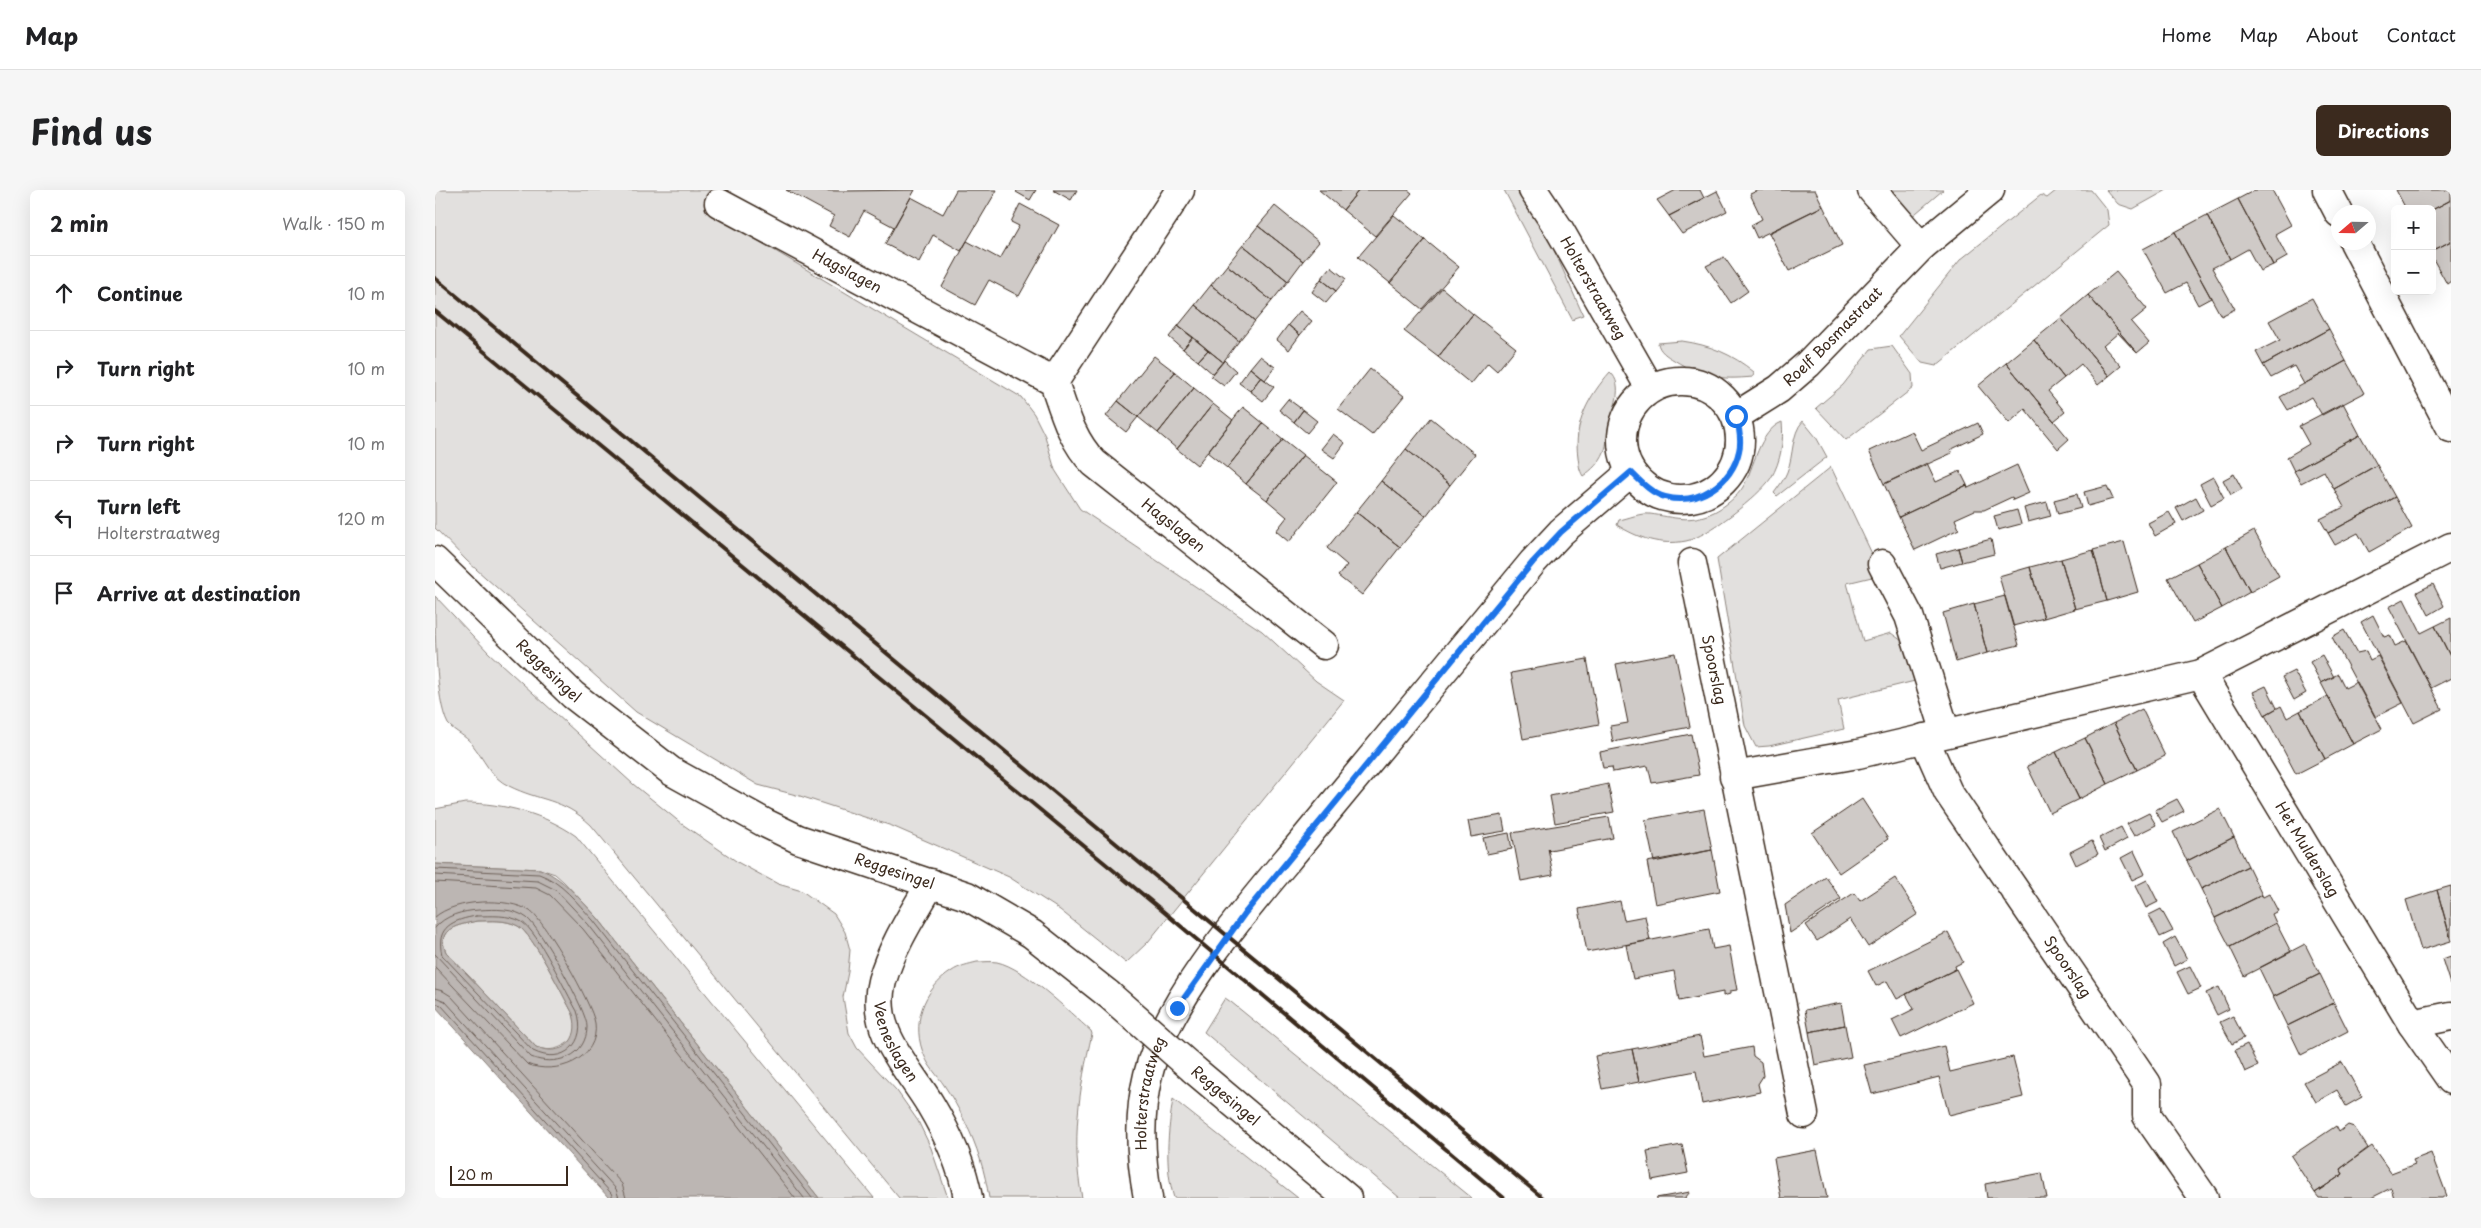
<!DOCTYPE html>
<meta charset="utf-8">
<style>
:root{--surface:#fff;--page:#f6f6f6;--text:#202124;--muted:#757577;--line:#e0e0e0;--accent:#3b2a1e}
body{margin:0;font-family:"Playpen Sans",sans-serif;background:var(--page);color:var(--text)}
.controls{position:absolute;right:15px;top:15px;display:grid;overflow:hidden;border-radius:8px;box-shadow:0 5px 20px #0002}
.controls button{width:45px;height:45px;display:grid;place-items:center;padding:0;border:0;border-bottom:1px solid var(--line);background:var(--surface);color:var(--text);font:25px sans-serif}
.compass{position:absolute;left:1896px;top:15px;width:45px;height:45px;border-radius:50%;background:var(--surface);box-shadow:0 5px 20px #0002;rotate:250deg}
.scale{position:absolute;left:15px;bottom:12px;width:118px;box-sizing:border-box;padding-left:5px;border:2px solid #3b2a1e;border-top:0;font-size:14px;line-height:18px;white-space:nowrap;color:#3b2a1e;-webkit-text-stroke:4px #fff;paint-order:stroke}
.stop{position:absolute;width:15px;height:15px;margin:-11px;border:4px solid #1a73e8;border-radius:50%;background:#fff}
.stop.end{background:#1a73e8;border-color:#fff;box-shadow:0 1px 5px #0008}
.list{margin:0;padding:0;list-style:none}
h2{display:flex;justify-content:space-between;align-items:center;height:65px;margin:0;padding:0 20px;font-size:21px}
h2 small{font-size:16px;font-weight:400;color:var(--muted)}
.list li{display:grid;grid-template-columns:32px 1fr auto;gap:15px;align-items:center;box-sizing:border-box;height:75px;padding:0 20px;border-top:1px solid var(--line)}
.list b{display:block;font-size:19px;white-space:nowrap}
.list p{margin:0;font-size:16px;white-space:nowrap;color:var(--muted)}
.list em{font-size:16px;font-style:normal;color:var(--muted)}
.icon{flex:none;width:28px;height:28px;fill:none;stroke:currentColor;stroke-width:2;stroke-linecap:round;stroke-linejoin:round}
.map{position:relative;flex:none;width:2016px;height:1008px;overflow:hidden;border-radius:8px}
header{display:flex;align-items:center;gap:30px;box-sizing:border-box;height:70px;padding:0 25px;background:var(--surface);border-bottom:1px solid var(--line)}
header strong{font-size:24px}
nav{display:flex;gap:28px;margin-inline-start:auto;font-size:18px}
.intro{display:flex;align-items:center;justify-content:space-between;box-sizing:border-box;height:120px;padding:0 30px}
h1{margin:0;font-size:35px}
.button{padding:12px 22px;border-radius:8px;background:var(--accent);color:#fff;font-size:18px;font-weight:700}
main{display:flex;gap:30px;padding:0 30px}
aside{flex:1;background:var(--surface);border-radius:8px;box-shadow:0 5px 20px #0002}
.map>svg:first-child{display:block}
.green{fill:#e2e0de;stroke:#8e857e}
.water{fill:#bcb6b3;stroke:#887e77;fill-rule:evenodd}
.lines{fill:none;stroke-linecap:round;stroke-linejoin:round}
.shore{stroke:#6f625a;stroke-width:1}
.building{fill:#cfcac7;stroke:#3b2a1e}
.minor-casing{stroke:#3b2a1e;stroke-width:31}
.major-casing{stroke:#3b2a1e;stroke-width:31}
.minor{stroke:#fff;stroke-width:28}
.major{stroke:#fff;stroke-width:28}
.rail{stroke:#3b2a1e;stroke-width:4}
.major-bridge-casing{stroke:#3b2a1e;stroke-width:31;stroke-linecap:butt}
.major-bridge{stroke:#fff;stroke-width:28}
.route{stroke:#1a73e8;stroke-width:6}
.labels{text-anchor:middle;stroke-width:4;stroke-linejoin:round;paint-order:stroke}
.street-label{font-size:15px;fill:#3b2a1e;stroke:#fff}
</style>
<header>
<strong>Map</strong>
<nav><a>Home</a><a>Map</a><a>About</a><a>Contact</a></nav>
</header>
<div class="intro"><h1>Find us</h1><a class="button">Directions</a></div>
<main>
<aside>
<h2>2 min<small>Walk · 150 m</small></h2>
<ul class="list">
<li><svg class="icon" aria-label="ahead" viewBox="0 0 24 24"><path d="M12 20V5M6 11l6-6 6 6"/></svg><div><b>Continue</b></div><em>10 m</em></li>
<li><svg class="icon" aria-label="right" viewBox="0 0 24 24"><path d="M7 20v-9h11M14 6l5 5-5 5"/></svg><div><b>Turn right</b></div><em>10 m</em></li>
<li><svg class="icon" aria-label="right" viewBox="0 0 24 24"><path d="M7 20v-9h11M14 6l5 5-5 5"/></svg><div><b>Turn right</b></div><em>10 m</em></li>
<li><svg class="icon" aria-label="left" viewBox="0 0 24 24"><path d="M17 20v-9H6M10 6l-5 5 5 5"/></svg><div><b>Turn left</b><p>Holterstraatweg</p></div><em>120 m</em></li>
<li><svg class="icon" aria-label="arrive" viewBox="0 0 24 24"><path d="M6 21V4h12l-3 4 3 4H6"/></svg><div><b>Arrive at destination</b></div></li>
</ul>
</aside>
<div class="map">
<svg width="2016" height="1008" viewBox="0 0 2016 1008">
<rect width="100%" height="100%" fill="#fff"/>
<filter id="ink" filterUnits="userSpaceOnUse"><feTurbulence type="fractalNoise" baseFrequency=".02" numOctaves="2"/><feDisplacementMap in="SourceGraphic" scale="10" xChannelSelector="R" yChannelSelector="G"/><feConvolveMatrix kernelMatrix="1 2 1 2 8 2 1 2 1" color-interpolation-filters="sRGB"/></filter>
<g filter="url(#ink)">
<!-- green -->
<path class="green" d="M0,0H283L273,21L586,207L599,224L610,246L620,280L645,319L827,441L881,491L909,510L713,752L691,773L625,720L574,687L457,636L365,606L323,595L201,522L32,371L0,338Z
M1069,0H1086L1108,35L1148,125L1139,128L1138,131Z
M1451,0H1508L1474,29Z
M1622,0H1656L1672,20L1674,35L1501,176L1487,173L1464,146L1525,70L1606,5L1612,8Z
M1671,0H1732L1698,19L1683,14Z
M1247,151C1275,155 1297,164 1319,182L1318,187C1285,190 1268,188 1239,170C1232,166 1224,161 1223,153Z
M1457,156L1477,184L1478,198L1411,250L1381,218L1408,195L1436,159Z
M1175,182C1190,195 1178,220 1174,235C1171,244 1173,254 1169,262C1165,272 1157,280 1148,286C1144,280 1144,274 1143,267C1138,234 1154,206 1175,182Z
M1368,231L1381,247L1392,267L1342,306L1339,303C1344,296 1349,290 1352,282C1359,265 1356,244 1368,231Z
M1347,232C1349,251 1346,271 1336,288C1324,306 1272,347 1251,351C1225,356 1203,348 1182,335L1184,330C1195,328 1204,323 1215,324C1239,327 1254,334 1279,322C1289,317 1302,307 1308,297C1319,278 1324,241 1347,232Z
M1396,277L1439,368L1441,386L1412,393L1428,451L1456,443L1474,456L1484,490L1403,510L1409,539L1334,556L1321,557L1310,536L1282,369Z
M0,406L54,463L198,594L247,634L304,673L343,694L367,701L399,724L410,742L415,760L413,782L408,807L414,843L422,858L462,901L483,931L496,958L513,1008H464L156,635C126,607 106,612 74,596C55,587 49,569 37,554C31,546 20,542 13,534C0,510 0,437 0,406Z
M30,613C68,613 110,624 141,646L439,1008H384L162,727L129,692L120,684L105,679L0,674V619Z
M42,731C56,731 70,729 83,736C98,744 128,806 138,824L141,836L139,848C127,858 116,863 101,857L11,762C0,738 24,735 42,731Z
M542,772C548,772 556,771 562,772C590,778 633,821 656,841L657,844C644,898 636,953 647,1008H554C550,982 542,955 530,932C524,919 517,907 509,895C503,886 494,877 490,867C475,835 488,799 517,781C524,776 534,774 542,772Z
M790,808L796,812L1037,1008H965L769,842Z
M738,909L863,1008H739C729,975 733,942 738,909Z"/>
<!-- water -->
<path class="water" d="M0,674L105,679C129,688 144,709 162,727L384,1008H174L0,816ZM42,731C56,731 70,729 83,736C98,744 128,806 138,824C146,851 127,867 101,857L11,762C0,738 24,735 42,731Z"/>
<g class="lines">
<!-- shore -->
<path class="shore" d="M0,679L104,684C127,692 142,713 158,730L377,1008
M0,685L103,691L121,700L153,734L369,1008
M0,692L101,698L115,705L148,739L360,1008
M41,726C57,726 73,724 87,732C103,742 131,802 142,821C153,853 128,876 98,861L7,765C0,736 19,730 41,726Z
M0,727C20,709 73,707 95,721C111,732 157,814 160,833C165,870 120,886 92,874L0,777
M0,738C10,725 28,721 44,720C60,719 79,718 92,728C105,738 153,822 152,837C152,850 145,862 133,867C120,872 108,872 96,867L0,764
M0,799L8,801L16,806L187,994L191,1008
M0,807L10,811L181,999L184,1008
M0,813L6,815L176,1003L178,1008"/>
</g>
<!-- building -->
<path class="building" d="M351,0L409,1L480,0L459,37L429,21L415,47L394,36L399,26Z
M521,0H562L526,61L498,45L484,72L450,54L476,7L508,24Z
M583,0H601L595,10L581,2Z
M618,0H642L636,10Z
M884,0H924L908,20Z
M924,0H973L977,3L940,46L908,20Z
M1241,0H1265L1269,8L1234,26L1222,10Z
M1324,0H1380L1388,16L1322,48L1316,35L1327,29L1315,4Z
M1820,0H1837L1856,35L1840,44L1852,67L1838,75L1803,9Z
M1961,0H2016V10L1997,20L1971,19Z
M1282,1L1292,21L1247,44L1234,26Z
M1803,9L1838,75L1825,81L1813,59L1795,69L1772,25Z
M2016,10V51L1997,61V20Z
M585,14L624,35L584,106L554,90L540,115L507,97L532,51L565,69L584,36L576,32Z
M840,16L884,52L868,71L823,36Z
M1388,16L1407,55L1354,81L1334,43Z
M959,25L990,50L955,93L923,67Z
M1772,25L1795,69L1777,78L1800,119L1786,126L1740,42Z
M823,36L868,71L853,91L808,55Z
M1740,42L1776,108L1763,115L1751,93L1732,103L1708,59Z
M990,50L1024,77L987,119L955,93Z
M2016,51V91L2012,94L1997,67V61Z
M808,55L853,91L837,111L792,75Z
M1289,67L1313,101L1296,113L1271,76Z
M792,75L837,111L820,131L776,95Z
M896,77L911,89L901,101L886,89Z
M1681,82L1712,119L1696,132L1714,153L1702,163L1653,105Z
M886,89L901,101L891,113L877,102Z
M776,95L820,131L804,151L760,115Z
M1007,98L1038,124L1003,167L969,141Z
M1653,105L1702,163L1683,143L1668,156L1686,176L1674,186L1626,128Z
M1877,108L1894,139L1828,175L1821,162L1845,150L1834,131Z
M760,115L804,151L788,172L743,136Z
M865,121L877,131L865,145L853,135Z
M1038,124L1081,158L1062,181L1053,173L1036,194L1003,167Z
M1626,128L1674,186L1663,195L1646,174L1629,188L1599,150Z
M853,135L865,145L854,160L842,150Z
M743,136L758,147L748,159L734,147Z
M1894,139L1911,171L1869,194L1859,176L1836,188L1828,175Z
M758,147L773,160L763,171L748,159Z
M1599,150L1629,188L1613,201L1630,222L1619,231L1571,173Z
M773,160L788,172L778,184L763,171Z
M719,166L740,182L703,227L683,211Z
M825,166L840,177L830,190L815,178Z
M789,170L801,181L789,196L776,186Z
M1911,171L1929,203L1887,225L1876,207L1853,220L1845,207Z
M1571,173L1634,249L1623,259L1590,219L1574,233L1543,196Z
M815,178L826,187L815,201L804,193Z
M935,179L969,206L937,245L903,219Z
M740,182L759,198L723,243L703,227Z
M826,187L839,197L828,211L815,201Z
M759,198L778,214L742,259L723,243Z
M853,209L868,220L859,232L844,220Z
M683,211L703,227L691,242L671,226Z
M1908,213L1925,245L1859,281L1852,267L1874,254L1864,236Z
M778,214L798,230L762,275L742,259Z
M808,217L828,233L792,278L772,262Z
M868,220L882,231L872,243L859,232Z
M996,228L1040,264L1015,295L971,259Z
M828,233L848,249L811,294L792,278Z
M1543,233L1548,244L1515,260L1517,263L1449,294L1434,261L1477,241L1486,260Z
M898,244L910,253L899,268L886,259Z
M1925,245L1942,275L1899,299L1889,281L1866,293L1859,281Z
M848,249L868,265L832,310L811,294Z
M971,259L1015,295L991,326L946,291Z
M868,265L902,292L854,352L841,341L852,327L832,310Z
M1492,273L1501,292L1525,281L1532,295L1464,327L1449,294Z
M1582,275L1594,303L1578,310L1577,307L1549,320H1540L1520,329L1524,339L1480,360L1464,327L1532,295L1533,298Z
M1942,275L1960,307L1893,343L1885,329L1909,317L1899,299Z
M1799,284L1807,299L1796,305L1788,290Z
M1778,287L1789,308L1776,315L1765,294Z
M946,291L991,326L965,357L921,322Z
M1672,296L1678,309L1653,316L1649,302Z
M1642,304L1646,318L1623,324L1619,310Z
M1761,307L1768,320L1748,331L1741,318Z
M1960,307L1977,338L1934,362L1923,343L1900,355L1893,343Z
M1612,312L1616,326L1593,332L1589,318Z
M1582,320L1586,334L1563,340L1559,326Z
M921,322L965,357L927,405L903,386L912,375L892,358Z
M1734,322L1741,334L1720,346L1713,333Z
M1819,341L1844,386L1815,402L1791,357Z
M1556,349L1559,364L1527,372L1523,358Z
M1689,352L1703,402L1672,411L1658,360Z
M1791,357L1815,402L1787,418L1762,373Z
M1523,358L1527,372L1505,378L1501,364Z
M1658,360L1672,411L1640,419L1626,369Z
M1626,369L1640,419L1609,428L1595,377Z
M1762,373L1787,418L1758,433L1733,388Z
M1595,377L1609,428L1578,436L1564,386Z
M1998,394L2009,416L1994,425L1982,402Z
M1570,406L1584,455L1552,463L1539,414Z
M1969,409L1986,443L2000,436L2016,468V488L1996,498L1954,417Z
M1539,414L1552,463L1521,472L1508,423Z
M1938,425L1949,447L1955,445L1960,456L1971,451L2007,519L1979,533L1926,432Z
M2016,428V468L2000,436Z
M1909,440L1922,463L1931,461L1935,470L1943,466L1968,513L1940,527L1897,447Z
M1240,463L1255,537L1178,552L1175,536L1193,533L1181,474Z
M1887,465L1899,487L1886,493L1875,472Z
M1152,469L1164,534L1088,549L1076,483Z
M1859,481L1871,503L1859,510L1847,487Z
M1903,484L1910,498L1922,492L1947,539L1918,554L1886,493Z
M1831,496L1842,518L1830,525L1818,502Z
M1893,506L1918,554L1890,569L1865,521Z
M1846,516L1852,528L1865,521L1890,569L1861,584L1830,525Z
M1707,519L1730,566L1702,580L1679,533Z
M1679,533L1702,580L1673,594L1650,548Z
M1256,544L1264,585L1217,593L1213,576L1178,582L1177,577L1168,578L1165,562Z
M1650,548L1673,594L1644,609L1621,562Z
M1621,562L1644,609L1615,623L1592,576Z
M1173,594L1179,622L1120,633L1115,606Z
M1427,609L1453,649L1404,683L1377,643Z
M1742,609L1749,621L1727,632L1720,620Z
M1269,619L1277,660L1219,672L1210,630Z
M1785,619L1799,647L1752,671L1738,642Z
M1714,623L1721,635L1699,646L1692,634Z
M1067,625L1070,641L1036,647L1033,631Z
M1174,627L1178,648L1115,660L1113,658L1118,685L1086,691L1077,643Z
M1686,637L1692,649L1670,661L1664,648Z
M1074,643L1077,659L1052,664L1048,648Z
M1799,647L1813,676L1766,699L1752,671Z
M1657,651L1663,664L1641,675L1635,662Z
M1277,660L1285,701L1220,714L1212,672Z
M1699,661L1710,684L1697,690L1686,668Z
M1813,676L1827,705L1780,728L1766,699Z
M1391,687L1406,709L1355,743L1350,715Z
M1460,688L1483,724L1433,757L1415,729L1382,751L1371,735L1419,703L1425,711Z
M1712,690L1723,712L1711,718L1700,696Z
M2016,696V749L2002,700Z
M2002,700L2016,751L1986,760L1971,710Z
M1834,704L1843,721L1837,724L1841,733L1795,757L1780,728L1827,705L1828,707Z
M1185,711L1189,730L1210,726L1215,750L1152,762L1144,719Z
M1726,719L1738,741L1725,747L1714,725Z
M1841,733L1856,762L1809,786L1795,757Z
M1274,739L1278,759L1294,756L1302,800L1295,801V804L1288,806V802L1244,811L1239,781L1198,789L1191,755Z
M1513,742L1528,772L1520,776L1521,779L1462,809L1452,791L1441,796L1433,781Z
M1740,747L1752,769L1739,776L1728,754Z
M1870,754L1885,784L1838,807L1824,778Z
M2016,766V794H2015L2007,769Z
M1755,776L1766,798L1753,804L1742,782Z
M1521,779L1538,813L1466,848L1457,830L1479,819L1471,804Z
M1885,784L1899,813L1852,836L1838,807Z
M1784,797L1794,819L1782,825L1771,803Z
M1406,813L1410,835L1374,842L1370,820Z
M1899,813L1913,841L1866,865L1852,836Z
M1798,826L1809,848L1797,854L1785,832Z
M1410,835L1416,867L1380,875L1374,842Z
M1265,846L1269,866L1317,857L1318,866L1326,872L1328,886L1323,894L1325,902L1267,914L1261,881L1204,892L1197,859Z
M1812,854L1823,876L1810,882L1800,860Z
M1509,856L1515,882L1578,867L1588,907L1514,925L1504,887L1437,904L1429,875Z
M1197,859L1204,892L1167,899L1160,866Z
M1907,872L1927,907L1911,916L1902,900L1881,912L1869,892Z
M1913,935L1919,937L1933,958L1905,979L1908,984L1880,1003L1856,966L1901,936L1904,942Z
M1247,955L1253,983L1217,990L1212,961Z
M1937,956L1956,983L1980,974L1978,970L1996,963L2012,1006L2007,1008H1959L1956,998L1936,1008H1884L1880,1003L1908,984L1905,979Z
M1382,960L1392,1008H1346L1339,968Z
M1607,983L1612,1008H1552L1550,994Z
M1255,1002L1250,1008H1221Z"/>
<g class="lines">
<defs>
<g id="minor">
<path id="s1" d="M1098,0L1124,39L1215,198"/>
<path d="M1437,0L1486,57"/>
<path d="M1892,0L1904,23"/>
<path id="s2" d="M284,13L619,192C629,221 637,251 659,273L889,455"/>
<path d="M1919,52L2016,238"/>
<path d="M619,192L745,0"/>
<path id="s3" d="M1257,373L1369,924"/>
<path d="M1447,374L1474,426L1511,543"/>
<path id="s4" d="M1766,484L1977,834L2016,890"/>
<path id="s5" d="M1489,548L1513,602L1712,894V926L1769,1008"/>
<path d="M1299,586L1423,564L1766,484L2016,357"/>
<path id="s6" d="M496,693C478,724 457,756 447,791C434,840 472,876 495,914C513,944 527,974 533,1008"/>
<path d="M1977,834L2016,826"/>
</g>
<g id="major">
<circle cx="1246" cy="250" r="59"/>
<path id="s7" d="M1301,226L1344,199L1373,174L1486,57L1555,0"/>
<path id="s8" d="M0,371L138,505L236,581L330,633L363,649L532,706L597,744L673,804"/>
<path id="s9" d="M758,879L912,1008"/>
<path id="s10" d="M713,1008C705,967 703,926 713,885C733,803 823,706 877,640C951,551 1024,461 1098,372L1126,342L1196,282"/>
</g>
</defs>
<!-- minor casing -->
<use href="#minor" class="minor-casing"/>
<!-- major casing -->
<use href="#major" class="major-casing"/>
<!-- minor -->
<use href="#minor" class="minor"/>
<!-- major -->
<use href="#major" class="major"/>
<!-- rail -->
<path class="rail" d="M0,88L1108,1008
M0,121L723,717L1069,1008"/>
<defs>
<path id="major-bridge" d="M673,804L758,879"/>
</defs>
<!-- major-bridge casing -->
<use href="#major-bridge" class="major-bridge-casing"/>
<!-- major-bridge -->
<use href="#major-bridge" class="major-bridge"/>
</g>
</g>
<g class="lines" filter="url(#ink)">
<!-- route -->
<path class="route" d="M742,818L810,723L1098,372L1126,342L1196,282C1206,292 1216,303 1230,307C1263,316 1297,293 1304,261C1307,250 1304,237 1301,226"/>
</g>
<g class="labels">
<!-- street labels -->
<g class="street-label">
<text dy="5" stroke="none"><textPath href="#s2" startOffset="145">Hagslagen</textPath></text>
<text dy="5" stroke="none"><textPath href="#s1" startOffset="115">Holterstraatweg</textPath></text>
<text dy="5" stroke="none"><textPath href="#s7" startOffset="126">Roelf Bosmastraat</textPath></text>
<text dy="5" stroke="none"><textPath href="#s2" startOffset="572">Hagslagen</textPath></text>
<text dy="5" stroke="none"><textPath href="#s8" startOffset="158">Reggesingel</textPath></text>
<text dy="5" stroke="none"><textPath href="#s3" startOffset="109">Spoorslag</textPath></text>
<text dy="5" stroke="none"><textPath href="#s4" startOffset="205">Het Mulderslag</textPath></text>
<text dy="5" stroke="none"><textPath href="#s8" startOffset="562">Reggesingel</textPath></text>
<text dy="5" stroke="none"><textPath href="#s5" startOffset="271">Spoorslag</textPath></text>
<text dy="5" stroke="none"><textPath href="#s6" startOffset="174">Veeneslagen</textPath></text>
<text dy="5" stroke="none"><textPath href="#s10" startOffset="106">Holterstraatweg</textPath></text>
<text dy="5" stroke="none"><textPath href="#s9" startOffset="42">Reggesingel</textPath></text>
</g>
</g>
</svg>
<div class="controls">
<button>+</button>
<button>−</button>
</div>
<svg class="compass" viewBox="-18 -18 36 36"><path d="M0-13l5 13h-10z" fill="#e53935"/><path d="M0 13l5-13h-10z" fill="#757577"/></svg>
<div class="scale">20 m</div>
<div class="stop" style="left:1301px;top:226px"></div>
<div class="stop end" style="left:742px;top:818px"></div>
</div>
</main>
